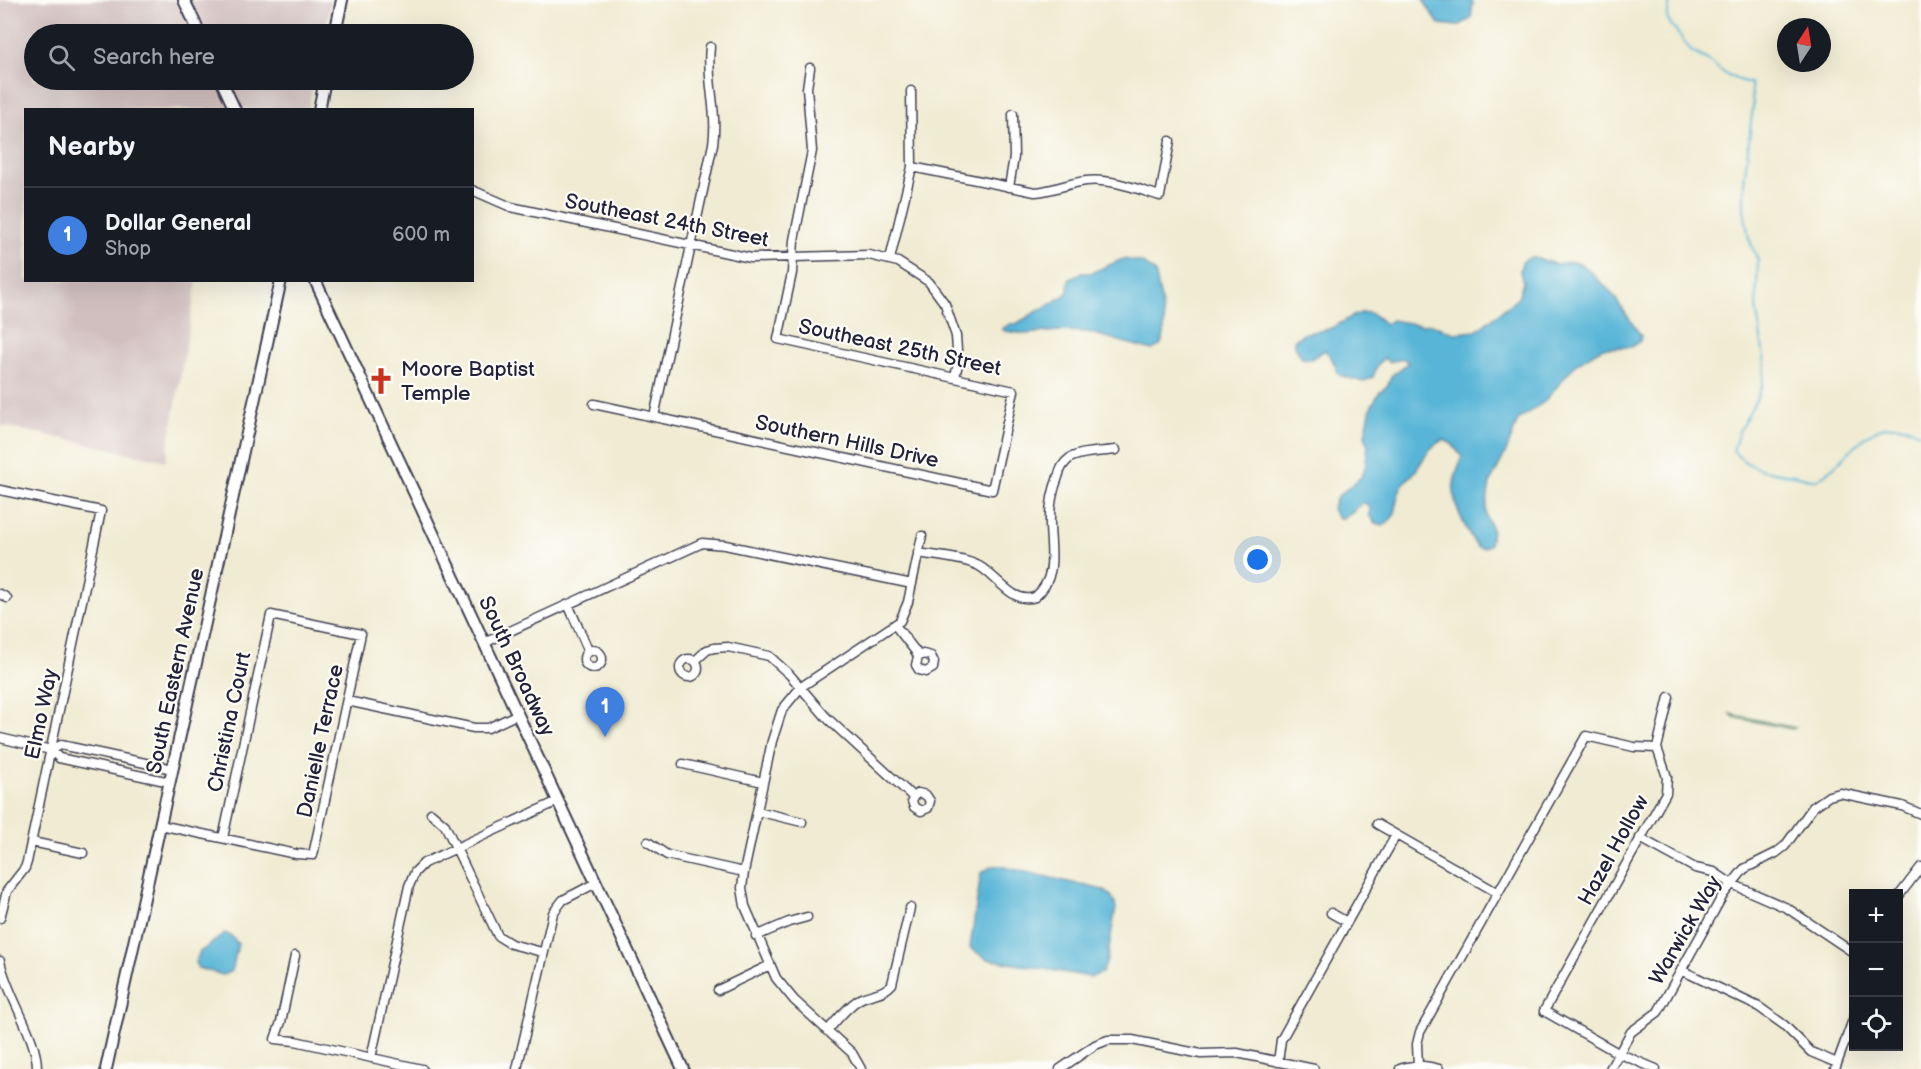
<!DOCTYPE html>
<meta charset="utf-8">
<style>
:root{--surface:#171b24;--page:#20242c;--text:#f1f3f6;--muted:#9ea1a6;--line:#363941;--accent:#d93025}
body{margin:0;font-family:"Balsamiq Sans",sans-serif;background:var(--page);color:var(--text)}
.controls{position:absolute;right:18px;bottom:18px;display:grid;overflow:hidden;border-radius:0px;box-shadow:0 6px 24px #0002}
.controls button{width:54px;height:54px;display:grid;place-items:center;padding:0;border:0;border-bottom:2px solid var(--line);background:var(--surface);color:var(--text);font:30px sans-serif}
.compass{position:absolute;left:1777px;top:18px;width:54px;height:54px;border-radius:50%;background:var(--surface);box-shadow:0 6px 24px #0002;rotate:12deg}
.you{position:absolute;left:1258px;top:560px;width:21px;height:21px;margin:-15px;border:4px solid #fff;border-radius:50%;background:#1a73e8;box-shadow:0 0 0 9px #1a73e833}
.badge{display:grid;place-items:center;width:39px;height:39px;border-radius:50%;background:var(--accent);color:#fff;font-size:20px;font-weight:700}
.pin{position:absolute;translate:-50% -50px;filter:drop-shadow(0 2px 3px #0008)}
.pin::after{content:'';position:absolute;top:32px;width:21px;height:18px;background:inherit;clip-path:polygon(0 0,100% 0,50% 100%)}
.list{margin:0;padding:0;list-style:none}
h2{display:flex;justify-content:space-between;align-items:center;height:78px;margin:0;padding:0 24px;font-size:26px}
h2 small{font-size:20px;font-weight:400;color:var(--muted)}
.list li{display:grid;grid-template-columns:39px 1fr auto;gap:18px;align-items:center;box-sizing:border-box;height:96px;padding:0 24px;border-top:2px solid var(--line)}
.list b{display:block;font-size:22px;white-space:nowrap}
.list p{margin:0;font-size:20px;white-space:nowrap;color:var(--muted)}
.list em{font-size:20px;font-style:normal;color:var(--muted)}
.icon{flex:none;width:33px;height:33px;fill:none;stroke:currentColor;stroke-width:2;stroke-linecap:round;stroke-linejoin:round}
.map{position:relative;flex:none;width:1921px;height:1069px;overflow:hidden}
.search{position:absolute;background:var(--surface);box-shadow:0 6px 24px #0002;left:24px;top:24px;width:450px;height:66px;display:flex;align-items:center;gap:15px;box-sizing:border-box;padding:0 21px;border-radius:33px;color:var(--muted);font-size:22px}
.panel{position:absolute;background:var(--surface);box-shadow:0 6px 24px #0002;left:24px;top:108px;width:450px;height:174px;border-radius:0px}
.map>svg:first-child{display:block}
.industrial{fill:#d1bfbf}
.forest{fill:#6eb880;stroke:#486d5e;stroke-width:1.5}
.water{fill:#58b5d7;stroke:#3d6c89;stroke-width:1.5}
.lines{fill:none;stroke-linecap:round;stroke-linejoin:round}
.stream{stroke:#58b5d7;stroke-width:2}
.minor-casing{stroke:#414052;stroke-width:11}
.tertiary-casing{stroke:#414052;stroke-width:14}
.minor{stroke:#fff;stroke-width:8}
.tertiary{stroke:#fff;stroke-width:10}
.labels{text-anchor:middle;stroke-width:4.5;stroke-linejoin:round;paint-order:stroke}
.street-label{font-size:21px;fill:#22223b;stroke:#fdfcf7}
.poi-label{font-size:21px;fill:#22223b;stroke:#fdfcf7;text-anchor:start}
</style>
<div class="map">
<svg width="1921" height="1069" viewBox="0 0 1921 1069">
<rect width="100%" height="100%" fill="#fdfcf7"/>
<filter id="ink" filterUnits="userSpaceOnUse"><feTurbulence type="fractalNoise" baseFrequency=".0167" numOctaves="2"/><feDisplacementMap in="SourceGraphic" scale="12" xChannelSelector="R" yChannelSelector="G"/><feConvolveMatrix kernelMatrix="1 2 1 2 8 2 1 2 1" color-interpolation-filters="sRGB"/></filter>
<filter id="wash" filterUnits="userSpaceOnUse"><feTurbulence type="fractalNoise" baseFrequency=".008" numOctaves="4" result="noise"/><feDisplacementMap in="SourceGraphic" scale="24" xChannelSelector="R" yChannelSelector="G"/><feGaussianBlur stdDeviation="1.35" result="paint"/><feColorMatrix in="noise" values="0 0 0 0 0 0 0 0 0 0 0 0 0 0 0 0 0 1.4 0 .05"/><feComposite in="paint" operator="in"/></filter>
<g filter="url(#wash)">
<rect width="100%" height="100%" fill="#f0ebd2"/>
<!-- industrial -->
<path class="industrial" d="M0,0H331L324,34H34V80H314L308,109L26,110V280L197,281L166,461L0,425Z"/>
<!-- forest -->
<path class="forest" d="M1731,714L1795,728L1792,729L1742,719L1734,717Z"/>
<!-- water -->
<path class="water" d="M1423,0H1471L1473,2L1471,19L1458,26L1439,24Z
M1531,257L1555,264L1573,262L1583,265L1611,292L1641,336L1640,341L1631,347L1602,348L1576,364L1544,402L1518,420L1506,452L1490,483L1486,509V516L1492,529L1490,544L1483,548L1477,547C1467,531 1451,503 1454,484C1455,475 1459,465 1462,457L1452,444L1444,440C1427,446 1424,461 1413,474C1409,479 1403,482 1401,488C1393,503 1402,513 1384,525L1375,523L1369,515L1370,508L1364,502C1355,508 1350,519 1338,518L1332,509L1337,497L1361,477L1365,468L1368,446L1365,435L1371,407L1379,393L1388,385L1391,376L1408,363L1404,359L1388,362L1385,358C1377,362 1376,370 1373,377L1363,382L1339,375L1331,357L1325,350L1311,359L1302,358L1294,345V340C1298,338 1302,334 1306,333C1314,331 1320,332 1329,329C1352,320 1364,299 1385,325L1392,320L1421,325L1431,324L1454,333L1476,331L1518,298L1523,282L1520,271L1522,262Z
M1123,259L1141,262L1155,272C1158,289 1171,331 1160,345C1159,347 1154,349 1152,350L1087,332L1059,331L1026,334L1005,331L1002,329L1010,324H1016L1062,297L1068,292L1069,280L1081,273H1091Z
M992,866H1000L1103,890C1111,895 1115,899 1116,908L1106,964L1102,973L1090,977L987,959L970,948L981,873Z
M226,933L233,938L238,944L232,971L223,975L198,968L195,963L200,952Z"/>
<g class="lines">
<!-- stream -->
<path class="stream" d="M1670,0L1667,19L1692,52L1706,59L1728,76L1751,84L1753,106L1744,182V210L1749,239L1758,260L1756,306L1765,364L1762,386L1757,398L1740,429L1733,450C1747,470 1771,472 1793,475C1801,477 1809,479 1817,480C1852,459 1872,405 1921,434"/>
</g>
</g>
<g filter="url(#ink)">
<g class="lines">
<defs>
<path id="minor" d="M912,167L1035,192C1053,191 1068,183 1086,181C1110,178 1137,189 1160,196L1170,141
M1009,187L1014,157L1013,114
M472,190L511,207L751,258L869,255L898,262L929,282L945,304L956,336L958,364L955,377
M890,259L912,167L911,91
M594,404L992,490L1014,391L778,339L792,273L794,240L812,151L807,88L810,68
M654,417L713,144C718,111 706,80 710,47
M0,490L101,511L27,862L25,868L7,891L0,918
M918,553C936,556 964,558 979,566C997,576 1013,605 1035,597C1060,576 1049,546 1050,518C1050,504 1053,490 1058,477C1060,469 1063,463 1070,458C1083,451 1102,452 1116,450
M0,594L7,598
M568,604L589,652
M895,625L916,652L918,657L916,665L919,670L926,672L933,668L934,662L931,656L923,654L918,657
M484,643L702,543L725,545L912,584
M584 659a9 9 0 1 1 18 0a9 9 0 1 1-18 0Z
M680 668a9 9 0 1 1 18 0a9 9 0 1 1-18 0Z
M695,661L707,650L714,648L728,647L769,656L790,675L826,717L913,797L912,801L914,807L921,811L928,808L930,801L926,795L918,793L913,797
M347,701L474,728H488L518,714
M0,738L51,750
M683,764L763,782
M170,782L59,758L51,750L61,745L173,769
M757,811L802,822
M431,813L445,825L498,936L511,944L542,952
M1377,824L1498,893
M160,825L296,854L313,855L361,634L271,615L223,838
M1640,838L1695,868L1714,872L1732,884L1787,908L1854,953
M32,842L83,853
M648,842L667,855L744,872
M1898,897L1921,867
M1331,913L1347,922
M756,936L789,922L807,917
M295,956L281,1022L275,1039L295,1041L422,1069
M0,961C7,996 38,1038 37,1069
M1681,970L1759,1007L1784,1025L1811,1052L1837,1063
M718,990L770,965
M827,1031C837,1020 846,1008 858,1000C869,993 883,995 892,984L910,908
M371,1058L409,886L415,872L424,863L558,801
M1278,1062L1281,1040L1396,835
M1418,1066L1417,1044L1420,1032L1586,736L1634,747L1657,748
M517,1069L553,913L563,900L596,883
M861,1069L852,1053L794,1000L776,978L745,906L742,888L744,872L772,741L782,710L801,687L900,621L908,602L922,536
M1060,1069L1095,1045L1108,1040H1132L1201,1054L1237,1053L1314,1069
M1400,1069C1413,1064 1426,1065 1439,1069
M1610,1069L1631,1032L1658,1012L1723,895L1744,869L1776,853L1785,846L1813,807L1829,796L1840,793L1902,806L1921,814
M1656,1069L1618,1053L1544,1011L1666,793L1667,777L1657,748L1669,697
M1835,1069L1854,1017"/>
<path id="tertiary" d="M184,0L200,34
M335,34L342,0
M221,80L235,110
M319,110L325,80
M315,280L683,1069
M106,1069L281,280"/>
</defs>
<!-- minor casing -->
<use href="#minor" class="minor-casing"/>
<!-- tertiary casing -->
<use href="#tertiary" class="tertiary-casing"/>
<!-- minor -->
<use href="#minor" class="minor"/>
<!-- tertiary -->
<use href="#tertiary" class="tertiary"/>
</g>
</g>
<!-- icons -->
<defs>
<symbol id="church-bare" viewBox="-9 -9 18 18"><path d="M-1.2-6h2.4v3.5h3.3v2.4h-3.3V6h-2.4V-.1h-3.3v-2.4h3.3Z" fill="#c8321e" stroke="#fdfcf7" stroke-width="2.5" paint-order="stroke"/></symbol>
</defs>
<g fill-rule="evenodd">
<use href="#church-bare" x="362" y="362" width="38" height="38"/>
</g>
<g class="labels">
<!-- street labels -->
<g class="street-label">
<text transform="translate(667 220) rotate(11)" y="7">Southeast 24th Street</text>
<text transform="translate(900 347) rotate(12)" y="7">Southeast 25th Street</text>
<text transform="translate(847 441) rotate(12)" y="7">Southern Hills Drive</text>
<text transform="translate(517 666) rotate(65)" y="7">South Broadway</text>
<text transform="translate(175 671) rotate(-78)" y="7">South Eastern Avenue</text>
<text transform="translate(41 714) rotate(-78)" y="7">Elmo Way</text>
<text transform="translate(229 722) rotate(-78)" y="7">Christina Court</text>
<text transform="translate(320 741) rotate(-78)" y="7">Danielle Terrace</text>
<text transform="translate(1613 850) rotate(-61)" y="7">Hazel Hollow</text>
<text transform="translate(1685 930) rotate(-60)" y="7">Warwick Way</text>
</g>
<!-- poi labels -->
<g class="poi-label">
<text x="401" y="376">Moore Baptist<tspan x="401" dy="24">Temple</tspan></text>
</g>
</g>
</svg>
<div class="controls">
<button>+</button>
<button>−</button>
<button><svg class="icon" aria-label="locate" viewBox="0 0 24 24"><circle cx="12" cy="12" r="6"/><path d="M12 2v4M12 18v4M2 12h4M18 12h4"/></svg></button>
</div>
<svg class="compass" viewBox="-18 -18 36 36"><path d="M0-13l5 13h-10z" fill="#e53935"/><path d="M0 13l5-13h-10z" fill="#9ea1a6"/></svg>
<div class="you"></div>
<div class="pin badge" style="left:605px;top:737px;background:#3f7fe0">1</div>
<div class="search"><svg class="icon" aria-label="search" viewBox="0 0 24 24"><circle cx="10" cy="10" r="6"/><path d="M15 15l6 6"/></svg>Search here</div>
<section class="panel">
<h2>Nearby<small></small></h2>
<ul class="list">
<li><span class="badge" style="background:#3f7fe0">1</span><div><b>Dollar General</b><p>Shop</p></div><em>600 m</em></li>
</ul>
</section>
</div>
